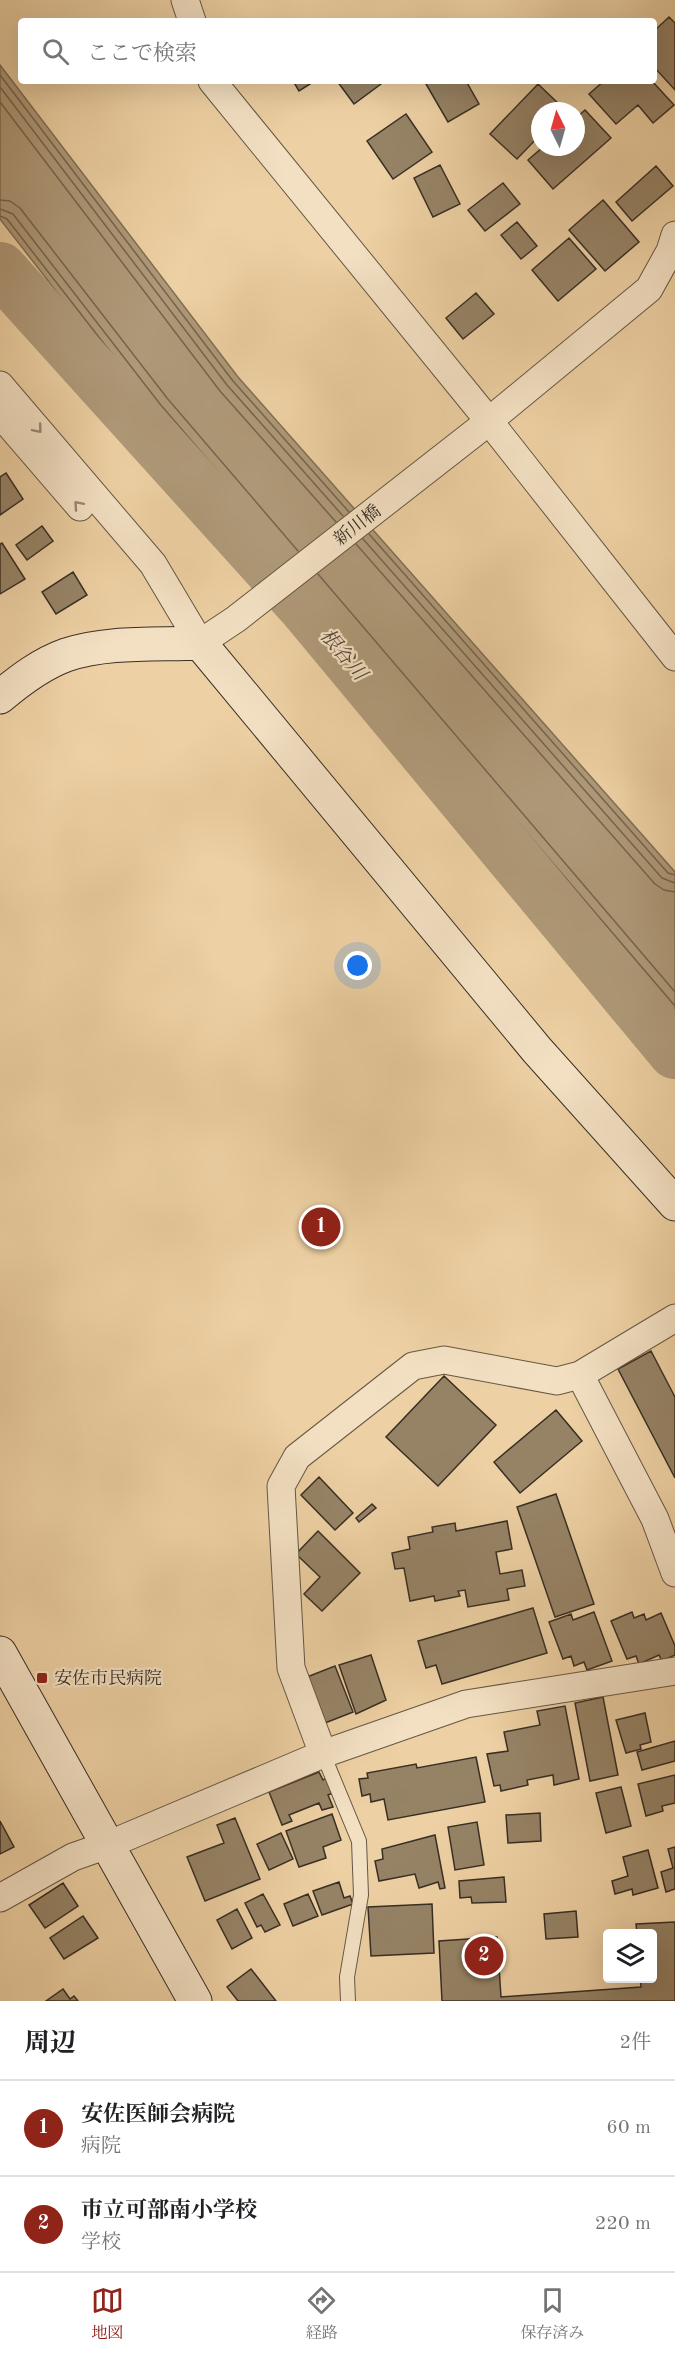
<!DOCTYPE html>
<html lang="ja">
<meta charset="utf-8">
<style>
:root{--surface:#fff;--page:#f2f2f2;--text:#202124;--muted:#757577;--line:#e0e0e0;--accent:#8f2418}
body{margin:0;font-family:"Old Standard TT","Noto Serif JP",serif;background:var(--page);color:var(--text)}
.controls{position:absolute;right:18px;bottom:18px;display:grid;overflow:hidden;border-radius:6px;box-shadow:0 6px 24px #0002}
.controls button{width:54px;height:54px;display:grid;place-items:center;padding:0;border:0;border-bottom:2px solid var(--line);background:var(--surface);color:var(--text);font:30px sans-serif}
.compass{position:absolute;left:531px;top:102px;width:54px;height:54px;border-radius:50%;background:var(--surface);box-shadow:0 6px 24px #0002;rotate:355deg}
.you{position:absolute;left:358px;top:966px;width:21px;height:21px;margin:-15px;border:4px solid #fff;border-radius:50%;background:#1a73e8;box-shadow:0 0 0 9px #1a73e833}
.badge{display:grid;place-items:center;width:39px;height:39px;border-radius:50%;background:var(--accent);color:#fff;font-size:20px;font-weight:700}
.pin{position:absolute;translate:-50% -50%;border:3px solid #fff;box-shadow:0 2px 6px #0006}
.list{margin:0;padding:0;list-style:none}
h2{display:flex;justify-content:space-between;align-items:center;height:78px;margin:0;padding:0 24px;font-size:26px}
h2 small{font-size:20px;font-weight:400;color:var(--muted)}
.list li{display:grid;grid-template-columns:39px 1fr auto;gap:18px;align-items:center;box-sizing:border-box;height:96px;padding:0 24px;border-top:2px solid var(--line)}
.list b{display:block;font-size:22px;white-space:nowrap}
.list p{margin:0;font-size:20px;white-space:nowrap;color:var(--muted)}
.list em{font-size:20px;font-style:normal;color:var(--muted)}
.icon{flex:none;width:33px;height:33px;fill:none;stroke:currentColor;stroke-width:2;stroke-linecap:round;stroke-linejoin:round}
.map{position:relative;flex:none;width:675px;height:2001px;overflow:hidden}
.search{position:absolute;background:var(--surface);box-shadow:0 6px 24px #0002;left:18px;right:18px;top:18px;height:66px;display:flex;align-items:center;gap:15px;box-sizing:border-box;padding:0 21px;border-radius:6px;color:var(--muted);font-size:22px}
.sheet{height:270px;background:var(--surface)}
nav{display:flex;justify-content:space-around;align-items:center;box-sizing:border-box;height:84px;border-top:2px solid var(--line);background:var(--surface);font-size:16px;color:var(--muted)}
nav a{display:grid;justify-items:center;gap:3px}
nav .on{color:var(--accent)}
.map>svg:first-child{display:block}
.water{fill:#af9978;stroke:#7f6f56;stroke-width:1.5}
.lines{fill:none;stroke-linecap:round;stroke-linejoin:round}
.shore{stroke:#74644e;stroke-width:1.5}
.river{stroke:#af9978;stroke-width:54}
.building{fill:#968366;stroke:#382f24;stroke-width:1.5}
.lane-casing{stroke:#655744;stroke-width:16}
.street-casing{stroke:#655744;stroke-width:29}
.secondary-casing{stroke:#382f24;stroke-width:35}
.lane{stroke:#f3e0c3;stroke-width:14}
.street{stroke:#f3e0c3;stroke-width:27}
.secondary{stroke:#f3e0c3;stroke-width:33}
.oneway{stroke:#968874}
.poi-dot{fill:#8f2418;stroke:#f3e0c3;stroke-width:2}
.labels{text-anchor:middle;stroke-width:4.5;stroke-linejoin:round;paint-order:stroke}
.street-label{font-size:18px;fill:#382f24;stroke:#f3e0c3}
.poi-label{font-size:18px;fill:#382f24;stroke:#f3e0c3;text-anchor:start}
.water-label{font-size:20px;font-style:italic;fill:#564a39;stroke:#f3e0c3}
</style>
<div class="map">
<svg width="675" height="2001" viewBox="0 0 675 2001">
<rect width="100%" height="100%" fill="#edd0a3"/>
<filter id="stains"><feTurbulence type="fractalNoise" baseFrequency=".00333" numOctaves="4"/><feColorMatrix values="0 0 0 0 .2 0 0 0 0 .09 0 0 0 0 .02 0 0 0 .5 -.17"/></filter>
<radialGradient id="worn" r=".72"><stop offset=".6" stop-color="#630" stop-opacity="0"/><stop offset="1" stop-color="#630" stop-opacity=".3"/></radialGradient>
<!-- water -->
<path class="water" d="M0,65L238,377L675,872V1027L150,412L0,219Z"/>
<g class="lines">
<!-- shore -->
<path class="shore" d="M0,75L233,381L349,512
M0,87L227,385L343,516
M0,102L220,391L336,522
M0,200L10,201L20,208L167,398L298,551
M0,209L13,214L160,404L291,557
M0,216L7,219L154,408L285,562
M369,534L668,873L675,875
M363,539L662,878L675,883
M356,544L655,884L664,890L675,892
M318,574L675,992
M311,580L675,1006
M305,584L675,1018"/>
<!-- river -->
<path class="river" d="M0,269L306,608L675,1052"/>
</g>
<!-- building -->
<path class="building" d="M669,17L675,23V90L654,67V31Z
M293,81H312L313,82L299,91Z
M337,81H385L354,104Z
M432,81H466L479,104L448,122L426,84Z
M604,81H652L674,105L653,123L638,105L616,124L589,94Z
M538,84L564,109L540,111V135L517,159L490,134Z
M585,110L611,138L553,189L528,160L543,147H576V118Z
M406,114L432,152L393,179L367,141Z
M440,165L460,204L433,217L414,178Z
M656,166L673,186L632,221L616,202Z
M503,183L520,204L485,231L468,210Z
M603,200L639,242L605,271L569,230Z
M517,222L537,246L521,259L501,235Z
M569,238L596,269L558,301L532,270Z
M476,293L494,314L463,339L446,318Z
M6,473L23,499L0,515V477Z
M42,526L53,541L27,560L16,545Z
M2,543L25,579L0,594V544Z
M73,572L87,595L56,614L42,592Z
M651,1351L675,1397V1478L618,1369Z
M444,1376L496,1425L438,1486L386,1437Z
M556,1410L582,1441L520,1493L494,1462Z
M319,1477L353,1513L335,1530L301,1495Z
M556,1494L594,1604L555,1617L517,1507Z
M372,1504L376,1508L359,1522L356,1518Z
M507,1521L512,1549L496,1552L500,1574L522,1570L525,1586L507,1589L509,1600L468,1607L465,1590L458,1591L460,1596L435,1601L434,1596L410,1601L404,1568L395,1569L392,1553L410,1549L408,1537L433,1532L432,1527L455,1523L456,1531Z
M318,1531L360,1573L322,1611L304,1594L320,1577L296,1554Z
M533,1608L547,1653L442,1684L436,1665L426,1668L418,1641Z
M594,1612L612,1661L587,1670L584,1662L574,1666L571,1656L563,1659L549,1622L571,1614L573,1620Z
M632,1612L634,1618L644,1614L646,1620L661,1613L675,1646V1655L662,1661L659,1655L639,1664L636,1656L627,1659L611,1621Z
M371,1655L386,1700L356,1714L339,1665Z
M335,1666L353,1712L325,1723L307,1677Z
M603,1697L618,1775L590,1781L575,1703Z
M565,1706L579,1779L554,1785L553,1775L527,1780L528,1785L501,1791L500,1785L494,1786L487,1754L508,1751L504,1732L540,1725L537,1711Z
M645,1713L651,1742L640,1745L641,1749L626,1753L616,1720Z
M675,1741V1761L642,1770L637,1752Z
M476,1757L485,1802L388,1820L384,1799L371,1802L370,1794L362,1796L359,1779L368,1778L367,1773L416,1764L417,1768Z
M319,1772L323,1780L326,1778L333,1793L328,1795L333,1807L322,1810L319,1803L289,1815L292,1821L282,1825L269,1792Z
M675,1775V1803L662,1806L663,1811L646,1816L638,1784Z
M621,1787L631,1826L606,1833L596,1793Z
M540,1813L541,1841L508,1843L506,1815Z
M332,1814L341,1840L323,1847L326,1858L299,1867L286,1831Z
M235,1818L260,1879L205,1901L187,1857L224,1843L217,1825Z
M0,1821L14,1847L0,1854Z
M477,1822L484,1865L455,1870L448,1827Z
M281,1833L293,1859L269,1870L257,1844Z
M435,1835L445,1888L440,1889L438,1882L419,1888L415,1874L379,1881L375,1861L383,1859L382,1849Z
M675,1847V1889L666,1892L661,1872L673,1868L668,1849Z
M648,1850L658,1888L633,1895L632,1889L615,1894L612,1881L628,1876L623,1857Z
M504,1877L506,1902L472,1903L471,1897L460,1898L459,1881Z
M339,1882L344,1898L350,1896L353,1904L322,1915L313,1891Z
M63,1883L78,1906L45,1928L29,1905Z
M263,1894L280,1925L265,1932L261,1925L257,1927L245,1903Z
M308,1894L318,1916L293,1926L284,1904Z
M432,1904L434,1953L371,1956L368,1907Z
M237,1909L252,1938L232,1949L217,1920Z
M576,1911L578,1937L546,1939L544,1914Z
M83,1916L98,1938L64,1959L50,1938Z
M675,1922V2001H442L439,1941L497,1937L501,1997L641,1987L640,1978H652V1934H637L636,1924Z
M251,1969L276,2001H238L227,1987Z
M63,1989L70,1999L74,1996L78,2001H46Z"/>
<g class="lines">
<defs>
<path id="lane" d="M323,1754L359,1841L361,1895L347,1977L348,2001"/>
<path id="street" d="M185,0L192,21
M212,81L489,421L675,657
M0,385L153,564L200,643
M0,414L80,507
M200,643L236,619L478,430L649,289L670,251L675,235
M580,1375L655,1519L675,1573
M323,1754L291,1668L281,1486L297,1457L413,1366L444,1360L557,1381L580,1375L675,1318
M0,1898L73,1857L110,1844L323,1754L466,1704L675,1671"/>
<path id="secondary" d="M0,697C20,680 41,664 66,655C107,641 157,645 200,643L537,1050L675,1204
M0,1653L195,2001"/>
</defs>
<!-- lane casing -->
<use href="#lane" class="lane-casing"/>
<!-- street casing -->
<use href="#street" class="street-casing"/>
<!-- secondary casing -->
<use href="#secondary" class="secondary-casing"/>
<!-- lane -->
<use href="#lane" class="lane"/>
<!-- street -->
<use href="#street" class="street"/>
<!-- secondary -->
<use href="#secondary" class="secondary"/>
</g>
<!-- one-way arrows -->
<defs><path id="oneway-chevron" d="M-2-3.5L2.5 0L-2 3.5" fill="none" stroke-width="1.6" stroke-linecap="round" stroke-linejoin="round" transform="scale(1.5)"/></defs>
<g class="oneway">
<use href="#oneway-chevron" transform="translate(38 429) rotate(50)"/>
<use href="#oneway-chevron" transform="translate(78 505) rotate(-131)"/>
</g>
<!-- markers -->
<rect class="poi-dot" x="36" y="1672" width="12" height="12" rx="3"/>
<g class="labels">
<!-- street labels -->
<g class="street-label">
<text transform="translate(357 525) rotate(-38)" y="6">新川橋</text>
</g>
<!-- poi labels -->
<g class="poi-label">
<text x="54" y="1684">安佐市民病院</text>
</g>
<!-- water labels -->
<g class="water-label">
<text transform="translate(344 654) rotate(50)" y="7">根谷川</text>
</g>
</g>
<rect width="100%" height="100%" filter="url(#stains)"/>
<rect width="100%" height="100%" fill="url(#worn)"/>
</svg>
<div class="controls">
<button><svg class="icon" aria-label="layers" viewBox="0 0 24 24"><path d="M12 4l9 5-9 5-9-5zM3 14l9 5 9-5"/></svg></button>
</div>
<svg class="compass" viewBox="-18 -18 36 36"><path d="M0-13l5 13h-10z" fill="#e53935"/><path d="M0 13l5-13h-10z" fill="#757577"/></svg>
<div class="you"></div>
<div class="pin badge" style="left:321px;top:1227px">1</div>
<div class="pin badge" style="left:484px;top:1956px">2</div>
<div class="search"><svg class="icon" aria-label="search" viewBox="0 0 24 24"><circle cx="10" cy="10" r="6"/><path d="M15 15l6 6"/></svg>ここで検索</div>
</div>
<section class="sheet">
<h2>周辺<small>2件</small></h2>
<ul class="list">
<li><span class="badge">1</span><div><b>安佐医師会病院</b><p>病院</p></div><em>60 m</em></li>
<li><span class="badge">2</span><div><b>市立可部南小学校</b><p>学校</p></div><em>220 m</em></li>
</ul>
</section>
<nav>
<a class="on"><svg class="icon" aria-label="map" viewBox="0 0 24 24"><path d="M3 6l6-2 6 2 6-2v14l-6 2-6-2-6 2zM9 4v14M15 6v14"/></svg>地図</a>
<a><svg class="icon" aria-label="directions" viewBox="0 0 24 24"><path d="M12 3l9 9-9 9-9-9zM9 14v-3h6M13 9l2 2-2 2"/></svg>経路</a>
<a><svg class="icon" aria-label="saved" viewBox="0 0 24 24"><path d="M7 4h10v16l-5-4-5 4z"/></svg>保存済み</a>
</nav>
